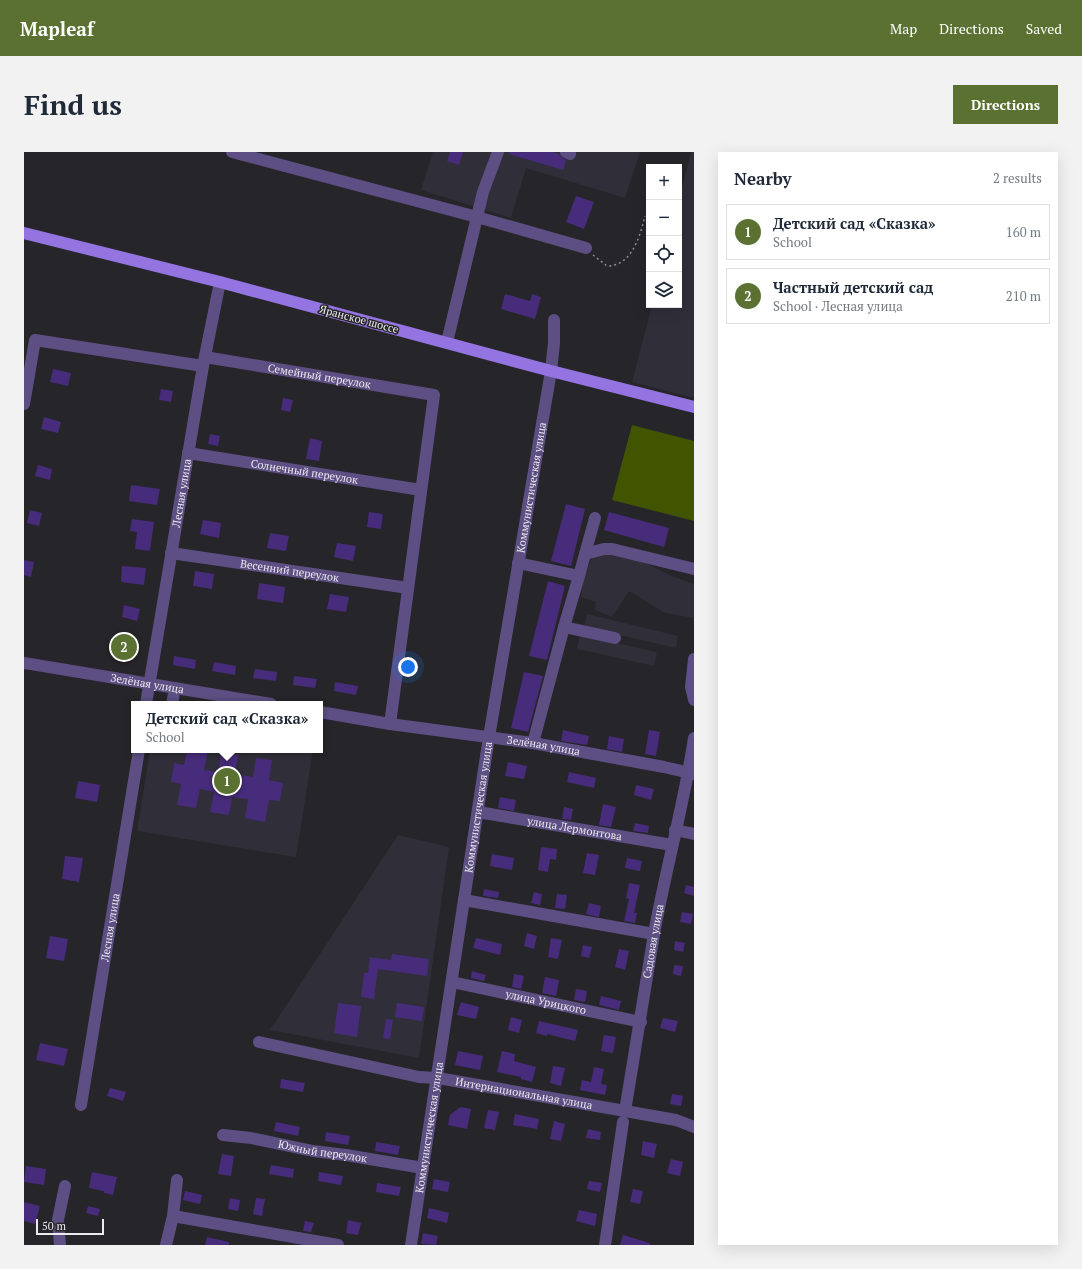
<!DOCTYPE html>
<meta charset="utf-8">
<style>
:root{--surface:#fff;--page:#f2f2f3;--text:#1f2937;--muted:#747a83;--line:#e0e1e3;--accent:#5a7131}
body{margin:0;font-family:"PT Serif",serif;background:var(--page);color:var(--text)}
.controls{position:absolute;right:12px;top:12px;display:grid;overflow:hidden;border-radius:0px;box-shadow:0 4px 16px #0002}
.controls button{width:36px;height:36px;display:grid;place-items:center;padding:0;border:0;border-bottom:1px solid var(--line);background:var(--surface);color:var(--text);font:20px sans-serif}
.scale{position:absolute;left:12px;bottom:10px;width:68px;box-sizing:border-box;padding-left:4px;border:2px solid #ebeaed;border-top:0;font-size:11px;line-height:14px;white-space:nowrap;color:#ebeaed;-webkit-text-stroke:3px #262529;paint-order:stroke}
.you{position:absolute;left:384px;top:515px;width:14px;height:14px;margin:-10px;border:3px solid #fff;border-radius:50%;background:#1a73e8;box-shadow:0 0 0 6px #1a73e833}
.badge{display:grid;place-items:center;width:26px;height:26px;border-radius:50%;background:var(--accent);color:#fff;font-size:13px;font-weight:700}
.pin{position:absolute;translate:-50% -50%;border:2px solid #fff;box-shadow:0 1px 4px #0006}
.popup{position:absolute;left:107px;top:549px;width:192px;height:52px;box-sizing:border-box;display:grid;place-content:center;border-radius:0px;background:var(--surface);filter:drop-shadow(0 1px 3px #0005);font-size:13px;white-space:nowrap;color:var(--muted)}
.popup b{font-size:15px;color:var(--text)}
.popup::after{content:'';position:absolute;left:50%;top:100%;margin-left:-8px;border:8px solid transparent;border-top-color:var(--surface)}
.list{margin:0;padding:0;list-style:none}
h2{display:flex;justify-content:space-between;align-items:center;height:52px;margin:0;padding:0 16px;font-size:17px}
h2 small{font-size:13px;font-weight:400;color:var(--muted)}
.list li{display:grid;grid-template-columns:26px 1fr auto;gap:12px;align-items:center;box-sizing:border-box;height:56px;margin:0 8px 8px;padding:0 8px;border:1px solid var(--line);border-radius:0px}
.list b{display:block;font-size:15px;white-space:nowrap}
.list p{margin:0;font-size:13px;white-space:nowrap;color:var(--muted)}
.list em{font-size:13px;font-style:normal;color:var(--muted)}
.icon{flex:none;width:22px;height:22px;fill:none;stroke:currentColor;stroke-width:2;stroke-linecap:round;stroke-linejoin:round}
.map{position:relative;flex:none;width:670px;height:1093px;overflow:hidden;border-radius:0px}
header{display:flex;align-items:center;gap:24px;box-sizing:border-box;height:56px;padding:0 20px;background:var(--accent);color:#fff}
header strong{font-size:19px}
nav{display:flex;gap:22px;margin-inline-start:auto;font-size:14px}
.intro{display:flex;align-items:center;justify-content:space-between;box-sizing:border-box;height:96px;padding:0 24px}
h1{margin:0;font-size:28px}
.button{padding:10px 18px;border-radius:0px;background:var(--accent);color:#fff;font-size:14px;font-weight:700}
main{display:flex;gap:24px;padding:0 24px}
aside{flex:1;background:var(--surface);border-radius:0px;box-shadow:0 4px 16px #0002}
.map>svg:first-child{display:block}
.built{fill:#302e38}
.green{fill:#415400}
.building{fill:#472c7b}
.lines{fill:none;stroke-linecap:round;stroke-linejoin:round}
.path{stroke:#8f8e91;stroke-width:1.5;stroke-dasharray:2 3;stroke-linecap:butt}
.minor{stroke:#5d4f83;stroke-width:12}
.major{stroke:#9474e1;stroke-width:12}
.labels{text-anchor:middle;stroke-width:3;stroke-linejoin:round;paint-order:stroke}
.street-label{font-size:11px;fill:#ebeaed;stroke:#262529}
</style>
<header>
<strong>Mapleaf</strong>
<nav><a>Map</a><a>Directions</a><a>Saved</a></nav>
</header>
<div class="intro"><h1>Find us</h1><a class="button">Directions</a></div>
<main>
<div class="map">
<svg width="670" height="1093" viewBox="0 0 670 1093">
<rect width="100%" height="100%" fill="#262529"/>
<!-- built -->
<path class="built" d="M409,0H616L601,46L502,16L487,66L397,38Z
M667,0H670V246L608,230L628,153H655V47Z
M584,400L609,405L648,424L670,432V466L641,461L605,439L588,465L571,458L572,450L557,445L559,427L569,403Z
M563,462L654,484L652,496L560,475Z
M91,483L111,486L108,506L88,503Z
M556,483L633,500L630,514L553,497Z
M126,598H289L272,705L113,679Z
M374,683L425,695L395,906L246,878Z"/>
<!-- green -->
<path class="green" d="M608,273L670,289V369L588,348Z"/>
<!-- building -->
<path class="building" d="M426,0H439L435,13L423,9Z
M485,0H529L535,2L536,4L542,8L539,18L485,2Z
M552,44L570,50L560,77L542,70Z
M481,142L506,149L508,142L517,145L511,167L477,157Z
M29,217L47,221L44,234L26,230Z
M137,237L149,239L147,250L135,248Z
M259,246L269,248L266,260L257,258Z
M20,265L37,270L34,281L17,277Z
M186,282L196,284L194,294L184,292Z
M286,286L298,289L295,309L282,307Z
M14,313L28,317L26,328L11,324Z
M107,333L136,337L133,353L105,349Z
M542,352L561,357L547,414L527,409Z
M6,358L18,361L15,374L3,371Z
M345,360L359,362L357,377L343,375Z
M585,360L645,376L640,395L580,378Z
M108,367L130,370L126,399L111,397L113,380L106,379Z
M179,368L197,371L195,386L176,382Z
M246,381L265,384L262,399L243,396Z
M313,391L332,394L329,409L310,405Z
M0,408L10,410L7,425L0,423Z
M98,414L122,416L120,433L97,430Z
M171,419L190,422L188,437L169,434Z
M524,429L541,434L523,508L505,504Z
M235,431L261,435L259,451L233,447Z
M306,442L325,445L322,460L303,457Z
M100,453L116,457L113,469L98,465Z
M150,504L172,508L171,517L149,513Z
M190,510L212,514L211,523L188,519Z
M231,517L253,520L252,529L229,526Z
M500,520L519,524L504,580L487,576Z
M270,524L293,527L291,536L269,533Z
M311,530L334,534L332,543L310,539Z
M539,578L565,584L563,593L537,589Z
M625,578L636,580L632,604L621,602Z
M585,584L600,587L598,600L583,597Z
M163,598H184L180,618L194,620L197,600L214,603L211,622L229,625L232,606L248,608L245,628L259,631L256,649L245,648L241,670L221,666L224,647L208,645L205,663L186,660L190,640L176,637L172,656L153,653L157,632L147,630L150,611L160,613Z
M484,610L503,614L500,627L481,624Z
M545,620L572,626L570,636L543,630Z
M54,629L76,633L73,650L51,646Z
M612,633L630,637L627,648L610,643Z
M476,645L492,648L490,659L474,656Z
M579,652L592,655L587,675L575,673Z
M540,655L549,657L547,668L538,667Z
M611,671L625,674L624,681L609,679Z
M517,695L533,697L532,708L526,707L524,720L514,718Z
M563,701L575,703L571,723L559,721Z
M468,702L490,706L488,718L466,714Z
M41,704L59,706L55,730L38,727Z
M603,706L618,709L616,719L601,716Z
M605,731L616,733L610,761H613L611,771L600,769L605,747L602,746Z
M662,733L670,735V744L660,741Z
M460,737L475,740L474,746L459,744Z
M510,740L518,742L516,753L507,751Z
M533,742L543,743L541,757L531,756Z
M565,751L577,754L575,765L562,762Z
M658,760L669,762L667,772L656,770Z
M503,781L513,784L510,797L500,794Z
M26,784L44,787L40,809L22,806Z
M452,786L478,792L476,803L449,796Z
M527,786L538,788L534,807L524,805Z
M651,789L661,791L659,800L650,798Z
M559,793L568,795L565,806L557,804Z
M595,797L605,799L601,818L591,815Z
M368,802L405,807L403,824L354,817L350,847L337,845L340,821H344L346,805L367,808Z
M650,813L659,814L657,824L649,822Z
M448,819L462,823L460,829L447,826Z
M490,822L500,824L497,837L488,835Z
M521,825L535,828L532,844L518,841Z
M552,837L563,839L561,850L550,848Z
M577,844L597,849L595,858L575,853Z
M437,850L455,855L452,867L433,863Z
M314,851L337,854L333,885L310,881Z
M373,851L400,855L398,869L371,865Z
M487,865L498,868L495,881L484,878Z
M639,866L654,869L651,880L636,876Z
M362,867L369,868L366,887L359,886Z
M515,869L554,878L551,889L523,882V884L512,881Z
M580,883L592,885L589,901L577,899Z
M16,891L44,897L40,914L12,908Z
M434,899L459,904L456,918L431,913Z
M478,899L491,902L490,909L512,915L508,930L497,927V925L473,920Z
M529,914L541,916L537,934L526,931Z
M570,915L580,917L577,932L583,933L581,943L556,938L558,928L567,930Z
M257,927L281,931L279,940L256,936Z
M86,936L102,940L99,949L83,944Z
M648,942L659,944L657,954L646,952Z
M436,955L447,957L443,977L424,973L426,963Z
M464,958L475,960L471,978L460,976Z
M491,962L515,967L513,977L489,973Z
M530,969L541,972L537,989L526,987Z
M252,970L276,975L274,984L250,979Z
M564,977L577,980L576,988L562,986Z
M302,980L326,984L324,993L301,989Z
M619,989L633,992L630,1006L617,1003Z
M352,990L376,994L374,1003L351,999Z
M198,1002L210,1004L207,1024L194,1022Z
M647,1007L659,1010L656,1024L643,1021Z
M247,1013L270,1017L269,1026L245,1022Z
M2,1014L22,1017L20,1033L0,1030Z
M68,1020L93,1025L89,1043L80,1041V1039L65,1036Z
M295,1020L319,1024L317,1033L294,1029Z
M410,1027L426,1030L424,1040L408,1037Z
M565,1029L578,1031L576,1040L563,1037Z
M353,1031L377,1035L375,1044L352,1040Z
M609,1037L619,1039L616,1052L606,1050Z
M161,1039L178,1043L176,1052L159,1048Z
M206,1046L216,1048L214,1059L204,1057Z
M232,1046L241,1047L238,1064L229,1062Z
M0,1050L16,1054L11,1072L0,1069Z
M64,1054L76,1057L74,1064L62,1061Z
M405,1056L425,1061L423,1071L403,1066Z
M555,1058L573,1062L571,1074L552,1069Z
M324,1068L337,1071L334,1083L322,1081Z
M281,1069L290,1071L287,1080L279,1079Z
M399,1081L414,1084L412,1093L397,1092Z
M599,1083L626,1091V1093H596Z
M183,1085L205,1090V1093H181Z"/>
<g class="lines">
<!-- path -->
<path class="path" d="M569,103L583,114C608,114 616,84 621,64"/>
<!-- minor -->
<g class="minor">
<path d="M208,0L453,65L562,96"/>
<path d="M542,0L546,2"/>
<path d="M423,190L459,40L474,0"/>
<path id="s1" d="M181,205L410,243L366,572"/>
<path d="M0,252L11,188L179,214"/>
<path id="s2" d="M164,301L397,338"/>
<path id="s3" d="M147,401L384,436"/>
<path d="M561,402L571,366"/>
<path d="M494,411L555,424L540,475L591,486"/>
<path d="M555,424L561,402L580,397H588L670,417"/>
<path d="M670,507L667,535L670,548"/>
<path id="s4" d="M0,511L247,552"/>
<path id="s5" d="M122,552L179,214L196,130"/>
<path d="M148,552L151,536"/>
<path id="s6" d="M296,560L366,572L509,591L640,615L670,622"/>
<path d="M509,591L540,475"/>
<path id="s7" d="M454,660L648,693"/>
<path d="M651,678L670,682"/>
<path d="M440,748L630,782"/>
<path id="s8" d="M428,830L617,870"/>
<path id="s9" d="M235,890L395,925L414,926L652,968L670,975"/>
<path id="s10" d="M57,953L115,598"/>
<path id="s11" d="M601,959C611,900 620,841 630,782C642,716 660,652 670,586"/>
<path id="s12" d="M199,983L227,986L289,999L322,1003L399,1016"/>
<path d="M149,1064L314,1093"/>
<path d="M36,1093L34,1068L41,1034"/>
<path d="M142,1093L149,1064L153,1028"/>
<path id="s13" d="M387,1093L465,585L527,219L530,191V168"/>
<path d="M581,1093L599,970"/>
</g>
<!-- major -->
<path class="major" d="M0,81L196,130L527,219L670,255"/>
</g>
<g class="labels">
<!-- street labels -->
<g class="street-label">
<text transform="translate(335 167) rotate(15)" y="4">Яранское шоссе</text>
<text dy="4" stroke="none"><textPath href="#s1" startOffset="116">Семейный переулок</textPath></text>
<text dy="4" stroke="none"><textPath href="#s2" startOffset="118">Солнечный переулок</textPath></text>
<text dy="4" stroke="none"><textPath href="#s13" startOffset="767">Коммунистическая улица</textPath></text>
<text dy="4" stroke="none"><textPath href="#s5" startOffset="214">Лесная улица</textPath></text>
<text dy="4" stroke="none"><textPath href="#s3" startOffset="120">Весенний переулок</textPath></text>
<text dy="4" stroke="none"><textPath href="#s4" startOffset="125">Зелёная улица</textPath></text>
<text dy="4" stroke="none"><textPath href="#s6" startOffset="226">Зелёная улица</textPath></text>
<text dy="4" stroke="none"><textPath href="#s13" startOffset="443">Коммунистическая улица</textPath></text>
<text dy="4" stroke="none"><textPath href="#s7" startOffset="98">улица Лермонтова</textPath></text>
<text dy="4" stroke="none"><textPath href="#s10" startOffset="180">Лесная улица</textPath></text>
<text dy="4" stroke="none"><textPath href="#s11" startOffset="172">Садовая улица</textPath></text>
<text dy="4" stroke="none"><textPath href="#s8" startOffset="96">улица Урицкого</textPath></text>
<text dy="4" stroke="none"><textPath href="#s9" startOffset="270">Интернациональная улица</textPath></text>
<text dy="4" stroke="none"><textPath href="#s13" startOffset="119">Коммунистическая улица</textPath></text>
<text dy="4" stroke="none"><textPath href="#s12" startOffset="101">Южный переулок</textPath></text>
</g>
</g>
</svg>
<div class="controls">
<button>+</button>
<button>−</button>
<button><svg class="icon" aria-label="locate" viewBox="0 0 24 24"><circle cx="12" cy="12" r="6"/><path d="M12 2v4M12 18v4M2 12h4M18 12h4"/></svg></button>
<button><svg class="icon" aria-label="layers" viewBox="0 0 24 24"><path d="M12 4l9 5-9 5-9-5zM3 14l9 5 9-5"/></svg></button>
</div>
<div class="scale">50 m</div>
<div class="you"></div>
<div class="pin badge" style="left:203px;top:629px">1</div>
<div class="popup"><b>Детский сад «Сказка»</b>School</div>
<div class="pin badge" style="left:100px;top:495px">2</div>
</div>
<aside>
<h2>Nearby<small>2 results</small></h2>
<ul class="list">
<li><span class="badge">1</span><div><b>Детский сад «Сказка»</b><p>School</p></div><em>160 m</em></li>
<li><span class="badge">2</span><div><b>Частный детский сад</b><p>School · Лесная улица</p></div><em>210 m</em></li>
</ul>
</aside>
</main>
